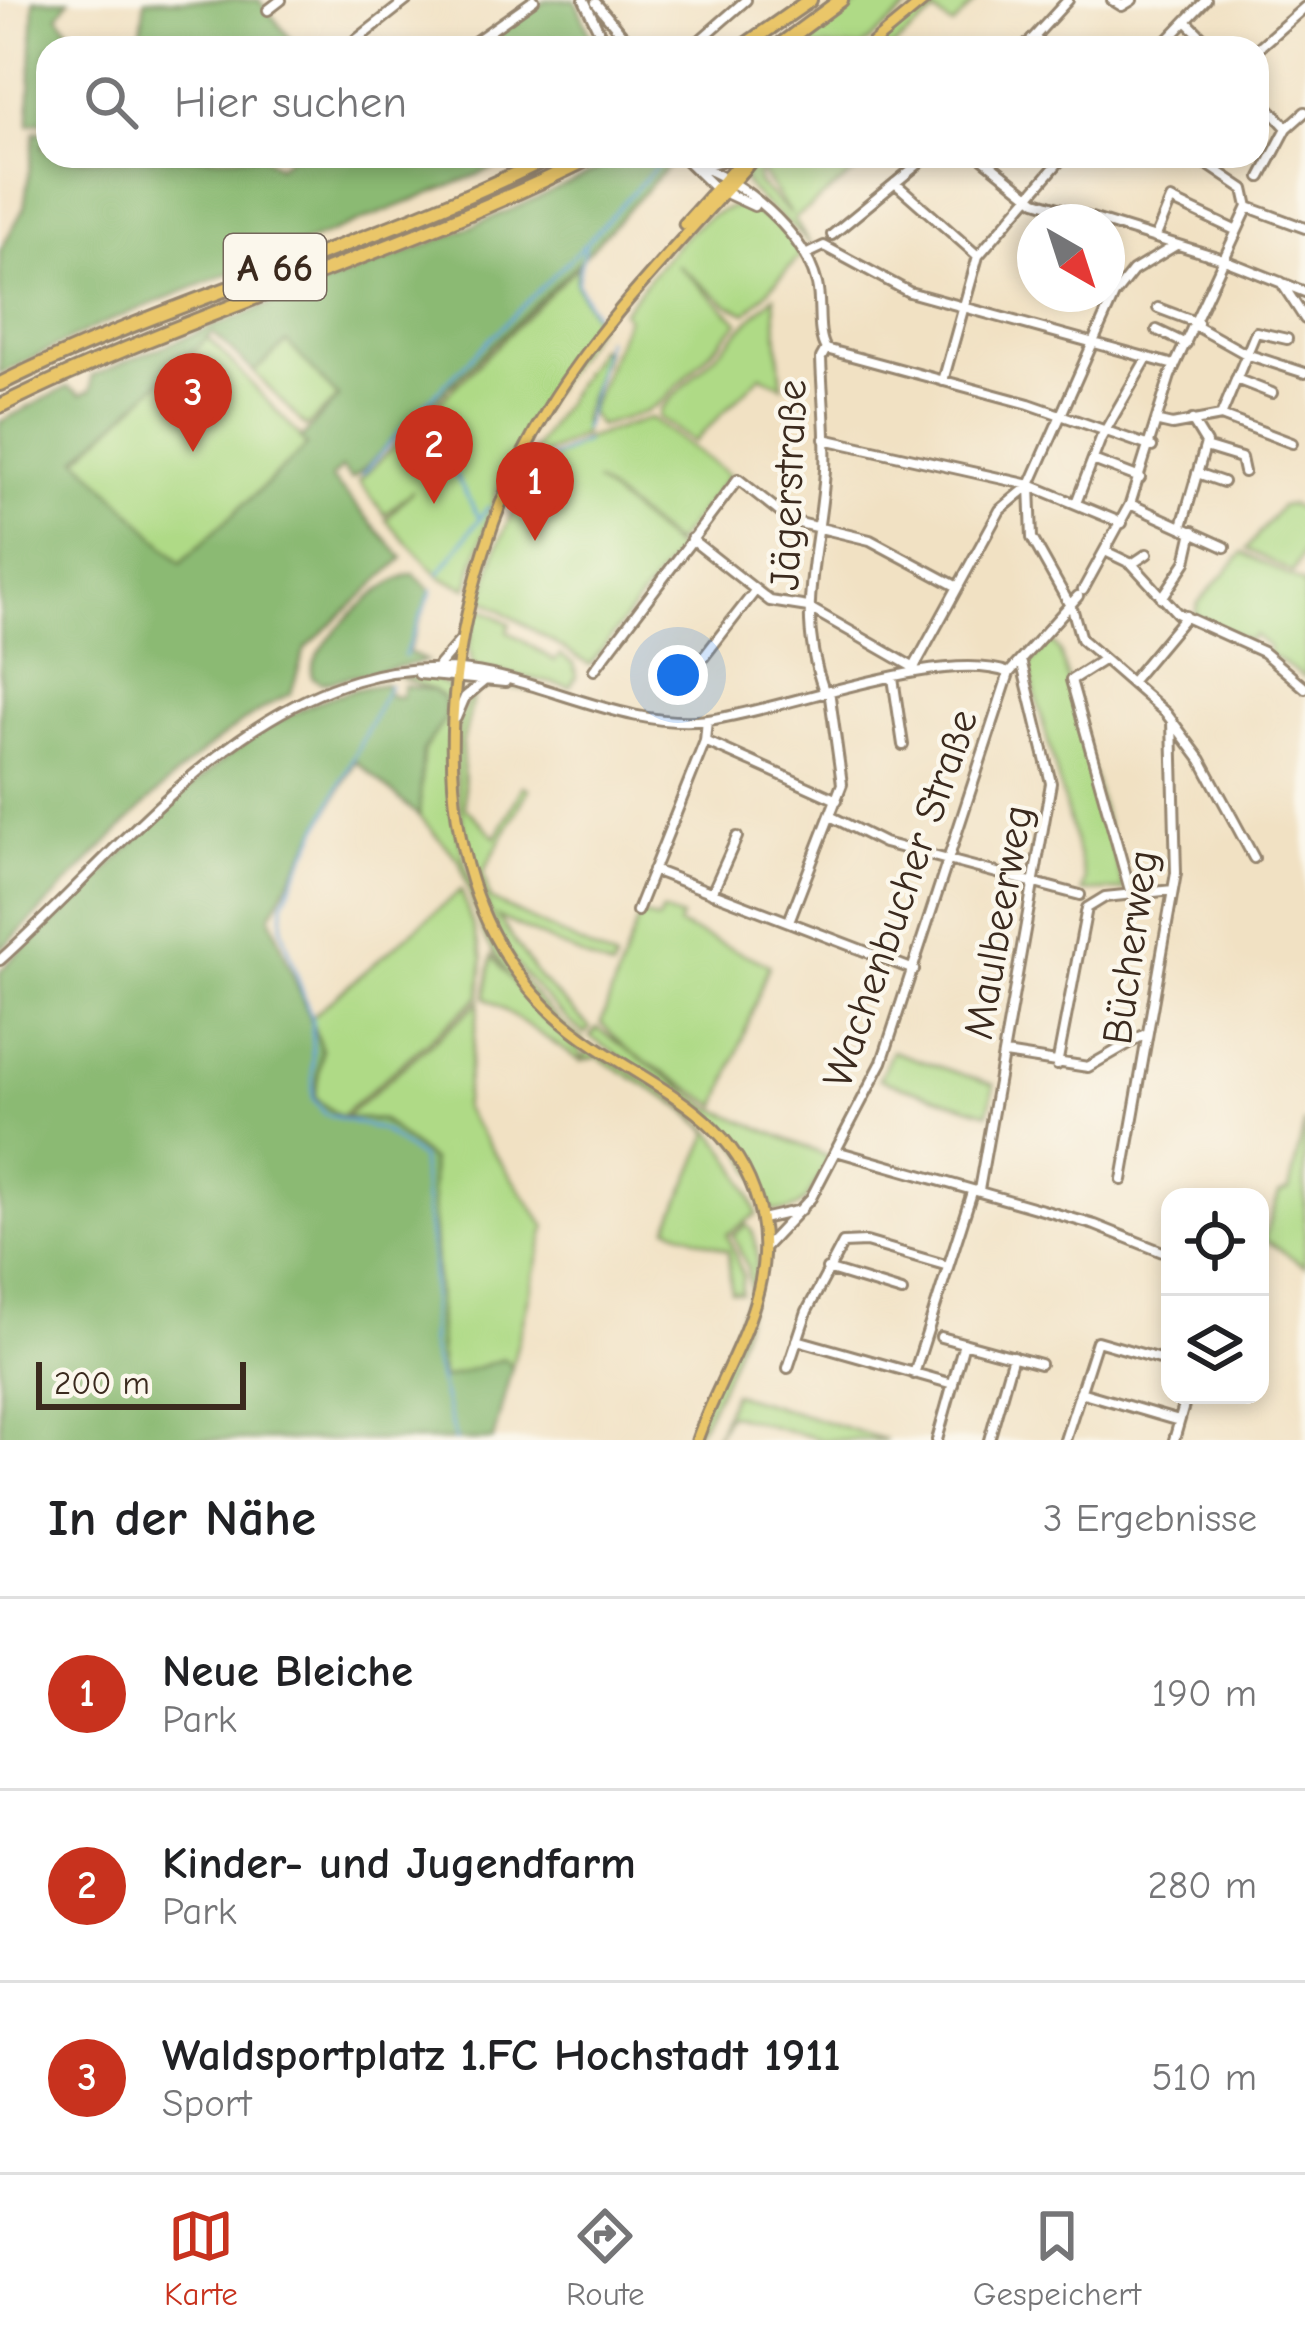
<!DOCTYPE html>
<html lang="de">
<meta charset="utf-8">
<style>
:root{--surface:#fff;--page:#f2f2f2;--text:#202124;--muted:#757577;--line:#e0e0e0;--accent:#c8321e}
body{margin:0;font-family:"Comic Neue",sans-serif;background:var(--page);color:var(--text)}
.controls{position:absolute;right:36px;bottom:36px;display:grid;overflow:hidden;border-radius:24px;box-shadow:0 6px 18px #0003}
.controls button{width:108px;height:108px;display:grid;place-items:center;padding:0;border:0;border-bottom:3px solid var(--line);background:var(--surface);color:var(--text);font:60px sans-serif}
.compass{position:absolute;left:1017px;top:204px;width:108px;height:108px;border-radius:50%;background:var(--surface);box-shadow:0 6px 18px #0003;rotate:141deg}
.scale{position:absolute;left:36px;bottom:30px;width:210px;box-sizing:border-box;padding-left:12px;border:6px solid #3b2a1e;border-top:0;font-size:33px;line-height:42px;white-space:nowrap;color:#3b2a1e;-webkit-text-stroke:9px #fbf7ec;paint-order:stroke}
.you{position:absolute;left:678px;top:675px;width:42px;height:42px;margin:-30px;border:9px solid #fff;border-radius:50%;background:#1a73e8;box-shadow:0 0 0 18px #1a73e833}
.badge{display:grid;place-items:center;width:78px;height:78px;border-radius:50%;background:var(--accent);color:#fff;font-size:39px;font-weight:700}
.pin{position:absolute;translate:-50% -99px;filter:drop-shadow(0 3px 6px #0008)}
.pin::after{content:'';position:absolute;top:63px;width:42px;height:36px;background:inherit;clip-path:polygon(0 0,100% 0,50% 100%)}
.list{margin:0;padding:0;list-style:none}
h2{display:flex;justify-content:space-between;align-items:center;height:156px;margin:0;padding:0 48px;font-size:51px}
h2 small{font-size:39px;font-weight:400;color:var(--muted)}
.list li{display:grid;grid-template-columns:78px 1fr auto;gap:36px;align-items:center;box-sizing:border-box;height:192px;padding:0 48px;border-top:3px solid var(--line)}
.list b{display:block;font-size:45px;white-space:nowrap}
.list p{margin:0;font-size:39px;white-space:nowrap;color:var(--muted)}
.list em{font-size:39px;font-style:normal;color:var(--muted)}
.icon{flex:none;width:66px;height:66px;fill:none;stroke:currentColor;stroke-width:2;stroke-linecap:round;stroke-linejoin:round}
.map{position:relative;flex:none;width:1305px;height:1440px;overflow:hidden}
.search{position:absolute;background:var(--surface);box-shadow:0 6px 18px #0003;left:36px;right:36px;top:36px;height:132px;display:flex;align-items:center;gap:30px;box-sizing:border-box;padding:0 42px;border-radius:36px;color:var(--muted);font-size:45px}
.sheet{height:732px;background:var(--surface)}
nav{display:flex;justify-content:space-around;align-items:center;box-sizing:border-box;height:168px;border-top:3px solid var(--line);background:var(--surface);font-size:33px;color:var(--muted)}
nav a{display:grid;justify-items:center;gap:6px}
nav .on{color:var(--accent)}
.map>svg:first-child{display:block}
.green{fill:#afda86;stroke:#758252;stroke-width:3}
.forest{fill:#8bba73;stroke:#637248;stroke-width:3;fill-rule:evenodd}
.lines{fill:none;stroke-linecap:round;stroke-linejoin:round}
.stream{stroke:#63a3d6;stroke-width:3}
.minor-casing{stroke:#968670;stroke-width:14}
.major-casing{stroke:#968670;stroke-width:15}
.highway-casing{stroke:#968670;stroke-width:18}
.minor{stroke:#fff;stroke-width:8}
.major{stroke:#eac669;stroke-width:9}
.highway{stroke:#eac669;stroke-width:12}
.labels{text-anchor:middle;stroke-width:9;stroke-linejoin:round;paint-order:stroke}
.shield{fill:#fbf7ec;stroke:#75685c;stroke-width:3}
.shield-label{font-size:39px;font-weight:bold;fill:#3b2a1e}
.street-label{font-size:42px;fill:#3b2a1e;stroke:#fbf7ec}
</style>
<div class="map">
<svg width="1305" height="1440" viewBox="0 0 1305 1440">
<rect width="100%" height="100%" fill="#fbf7ec"/>
<filter id="ink" filterUnits="userSpaceOnUse"><feTurbulence type="fractalNoise" baseFrequency=".00833" numOctaves="2"/><feDisplacementMap in="SourceGraphic" scale="24" xChannelSelector="R" yChannelSelector="G"/><feConvolveMatrix kernelMatrix="1 2 1 2 8 2 1 2 1" color-interpolation-filters="sRGB"/></filter>
<filter id="wash" filterUnits="userSpaceOnUse"><feTurbulence type="fractalNoise" baseFrequency=".004" numOctaves="4" result="noise"/><feDisplacementMap in="SourceGraphic" scale="48" xChannelSelector="R" yChannelSelector="G"/><feGaussianBlur stdDeviation="2.7" result="paint"/><feColorMatrix in="noise" values="0 0 0 0 0 0 0 0 0 0 0 0 0 0 0 0 0 1.4 0 .05"/><feComposite in="paint" operator="in"/></filter>
<g filter="url(#wash)">
<rect width="100%" height="100%" fill="#f1e1c3"/>
<!-- green -->
<path class="green" d="M864,0H918L861,48H798Z
M931,0H977L953,26L935,13L892,48H873Z
M760,156H774L758,171V183L791,215L762,173L777,156L873,158L794,219L810,245C791,220 754,203 743,177Z
M746,206L783,229L801,255L747,313L728,305L676,264L739,322L666,398L646,412L599,426L589,413L627,317L622,312C653,277 695,204 746,206Z
M578,266L576,284L597,324L546,400L496,492L467,588L441,578L386,520L413,490L385,515L359,481Z
M774,296L782,386L761,375L694,442L659,417L661,409Z
M208,337L308,445L181,563L78,459Z
M287,341L338,397L306,427L254,372Z
M599,347L605,352L583,414V434L524,466Z
M651,418L729,475L675,544L595,481L678,550L590,665L483,599L495,552L530,472L587,438Z
M1290,505L1305,512V548L1293,573L1247,549L1281,506Z
M1243,553L1305,584V678L1268,653L1269,647L1254,635L1249,641L1195,615L1198,603Z
M478,606L510,624L507,631L555,661L560,655L574,664L576,677L570,687L473,666L469,647Z
M1051,640L1060,652L1124,890L1082,892L1085,880L1028,667Z
M399,677H429L449,687C454,713 449,743 450,770C457,878 496,974 583,1041L580,1049L510,978L483,934L459,860L419,816L423,751L446,717L433,690Z
M483,684L542,691L492,686L475,692L462,745L465,807L496,837L523,786L529,789L483,873L490,899L615,961L612,970L498,917L539,978L590,1028L584,1034C558,1012 534,989 514,961C479,909 421,729 483,684Z
M461,890L483,958L480,996L340,1117L315,1098L322,1051L310,1018Z
M662,911L681,918L678,925L769,965L718,1106L628,1050L601,1023L640,914L658,921Z
M492,956L540,1016L581,1053L579,1060L485,997Z
M480,1001L463,1108L546,1227L512,1366L504,1359L441,1380L431,1161L383,1120L344,1118Z
M597,1028L710,1107L829,1157C815,1183 806,1218 772,1210L744,1154L711,1115L590,1037Z
M590,1047C673,1096 724,1118 757,1214L727,1234L743,1276L741,1293L731,1291L728,1251L668,1227L710,1132L681,1107L597,1057L582,1061Z
M892,1051L994,1085L988,1113L879,1079Z
M1305,1122V1266L1264,1239L1279,1194L1289,1190Z
M746,1225C783,1249 714,1421 689,1440L750,1290L747,1267L733,1235Z
M733,1393L886,1440H822L728,1414L714,1440Z"/>
<!-- forest -->
<path class="forest" d="M34,0H69L58,16L84,47L48,48V121L29,124Z
M145,0H259L298,48H139Z
M546,0H575L596,48H478Z
M35,132H48L42,148L61,159L262,156L278,167L291,156H525L101,324L0,374V251L24,208Z
M624,156H666L672,162L577,264L358,474L351,479L341,468L331,478L403,558L305,649L291,693C180,749 93,865 0,950V422L68,387L81,395L91,390L92,376C268,299 454,245 624,156ZM213,333L254,372L287,342L338,397L301,439L307,446L181,563L78,458Z
M414,574L431,591L408,652L426,661L322,683L312,677C306,649 387,575 414,574Z
M385,684L390,696L401,697L403,686L433,690L444,699L446,717L423,751L419,816L356,761L270,916L322,1050L315,1098L340,1117L382,1120L431,1161L441,1379L504,1359L512,1366L493,1440H0V972C21,946 51,926 75,903C163,815 258,699 385,684Z"/>
<g class="lines">
<!-- stream -->
<path class="stream" d="M593,313L577,283L585,244L657,166
M583,430L606,339
M444,456L426,442L418,411L585,244
M449,463L478,516
M528,471L585,441
M362,475L416,413
M439,574L488,507
M404,656L432,590
M389,685L283,902L282,929L312,1021L313,1099L325,1114L382,1130L420,1158L433,1262L430,1344L455,1440"/>
</g>
</g>
<g filter="url(#ink)">
<g class="lines">
<defs>
<path id="minor" d="M584,0L607,48
M1112,0L1122,6L1132,0
M596,3L633,48
M268,10L281,0
M1186,21L1213,48
M1034,37L1045,48
M346,48L407,0
M466,48L534,0
M691,48L746,0
M1024,48L1068,0
M1160,48L1206,0
M1257,49L1305,7
M1257,95L1287,128
M682,156L715,188L754,206
M980,156L1036,201L1217,257L1305,292
M692,164C743,180 804,232 817,284C822,305 816,332 826,349L821,358C822,395 827,433 825,470C820,552 794,610 824,691
M701,166L742,156
M1261,177L1287,128L1305,112
M895,183L978,256
M1248,207L1305,228
M832,235L928,156
M1156,236L1171,200L1235,230
M1176,245L1133,271L1114,295L1030,485L1032,538L1073,611L1081,639L1166,713L1201,760L1254,858
M807,254L824,246L909,292L1174,365
M1281,282L1305,319
M1158,308L1198,323
M1196,326L1246,354L1305,373
M1157,330L1186,344
M826,349L1029,404L1152,447
M1236,379L1272,393
M943,381L978,256L1064,156
M1221,416L1256,332L1287,339
M1159,422L1172,425L1221,416L1292,443
M824,439L1030,485L1122,523
M1205,447L1241,458L1244,472
M1093,460L1140,478
M1197,473L1223,482
M1076,503L1101,438L1147,358
M1130,504L1225,547
M1182,526L1206,443L1192,420
M691,539L770,601L808,607L911,666
M1107,552L1132,564L1177,613L1263,652L1305,688
M1132,564L1147,554
M1083,590L1130,504L1170,376L1248,207L1244,189L1195,156
M1162,598L1186,562L1193,531
M1101,661L1071,680L1131,894
M439,665L460,641
M594,670L738,479L791,521L870,540L956,586
M912,671L1000,510L1030,485
M419,674L505,682
M893,678L903,745
M1131,682L1186,616
M678,690L755,591
M456,718L465,697L483,682
M705,741L837,800
M830,816L884,843L1080,895
M653,870L914,970
M712,893L737,837
M637,911L705,741L707,720
M789,921L842,784L829,690
M0,960C131,843 270,646 469,671C546,681 629,730 708,720C780,711 944,647 1009,673L1078,596
M1005,1054L1088,1067L1147,1033
M1057,1065L1087,908L1105,897L1173,890
M836,1151L1095,1225L1170,1255
M1122,1180L1176,873L1172,721
M979,1190L1051,783L1022,664
M762,1219L801,1210
M764,1248L811,1198L882,1062L1009,673
M827,1269L902,1292
M941,1337L1040,1364
M797,1340L953,1384
M1163,1360L1170,1337
M788,1368L807,1311L843,1243L866,1242L945,1265
M914,1374L972,1192
M1080,1392L1179,1421
M937,1440L964,1343
M989,1440L1013,1356
M1065,1440L1097,1341L1170,1362
M1174,1440L1187,1395"/>
<path id="major" d="M867,48L925,0
M684,224L745,156
M697,1440C722,1369 777,1297 761,1217C739,1103 631,1084 555,1015C394,868 446,573 549,407C607,313 685,239 756,156"/>
<path id="highway" d="M741,48L810,0
M776,48L841,0
M0,384C179,295 374,246 552,156
M0,406C193,310 402,253 594,156"/>
</defs>
<!-- minor casing -->
<use href="#minor" class="minor-casing"/>
<!-- major casing -->
<use href="#major" class="major-casing"/>
<!-- highway casing -->
<use href="#highway" class="highway-casing"/>
<!-- minor -->
<use href="#minor" class="minor"/>
<!-- major -->
<use href="#major" class="major"/>
<!-- highway -->
<use href="#highway" class="highway"/>
</g>
</g>
<g class="labels">
<!-- shield labels -->
<rect class="shield" x="224" y="234" width="102" height="66" rx="9"/>
<g class="shield-label">
<text x="275" y="281">A 66</text>
</g>
<!-- street labels -->
<g class="street-label">
<text transform="translate(787 485) rotate(-88)" y="15">Jägerstraße</text>
<text transform="translate(899 898) rotate(-71)" y="15">Wachenbucher Straße</text>
<text transform="translate(997 922) rotate(-80)" y="15">Maulbeerweg</text>
<text transform="translate(1129 947) rotate(-82)" y="15">Bücherweg</text>
</g>
</g>
</svg>
<div class="controls">
<button><svg class="icon" aria-label="locate" viewBox="0 0 24 24"><circle cx="12" cy="12" r="6"/><path d="M12 2v4M12 18v4M2 12h4M18 12h4"/></svg></button>
<button><svg class="icon" aria-label="layers" viewBox="0 0 24 24"><path d="M12 4l9 5-9 5-9-5zM3 14l9 5 9-5"/></svg></button>
</div>
<svg class="compass" viewBox="-18 -18 36 36"><path d="M0-13l5 13h-10z" fill="#e53935"/><path d="M0 13l5-13h-10z" fill="#757577"/></svg>
<div class="scale">200 m</div>
<div class="you"></div>
<div class="pin badge" style="left:535px;top:541px">1</div>
<div class="pin badge" style="left:434px;top:504px">2</div>
<div class="pin badge" style="left:193px;top:452px">3</div>
<div class="search"><svg class="icon" aria-label="search" viewBox="0 0 24 24"><circle cx="10" cy="10" r="6"/><path d="M15 15l6 6"/></svg>Hier suchen</div>
</div>
<section class="sheet">
<h2>In der Nähe<small>3 Ergebnisse</small></h2>
<ul class="list">
<li><span class="badge">1</span><div><b>Neue Bleiche</b><p>Park</p></div><em>190 m</em></li>
<li><span class="badge">2</span><div><b>Kinder- und Jugendfarm</b><p>Park</p></div><em>280 m</em></li>
<li><span class="badge">3</span><div><b>Waldsportplatz 1.FC Hochstadt 1911</b><p>Sport</p></div><em>510 m</em></li>
</ul>
</section>
<nav>
<a class="on"><svg class="icon" aria-label="map" viewBox="0 0 24 24"><path d="M3 6l6-2 6 2 6-2v14l-6 2-6-2-6 2zM9 4v14M15 6v14"/></svg>Karte</a>
<a><svg class="icon" aria-label="directions" viewBox="0 0 24 24"><path d="M12 3l9 9-9 9-9-9zM9 14v-3h6M13 9l2 2-2 2"/></svg>Route</a>
<a><svg class="icon" aria-label="saved" viewBox="0 0 24 24"><path d="M7 4h10v16l-5-4-5 4z"/></svg>Gespeichert</a>
</nav>
